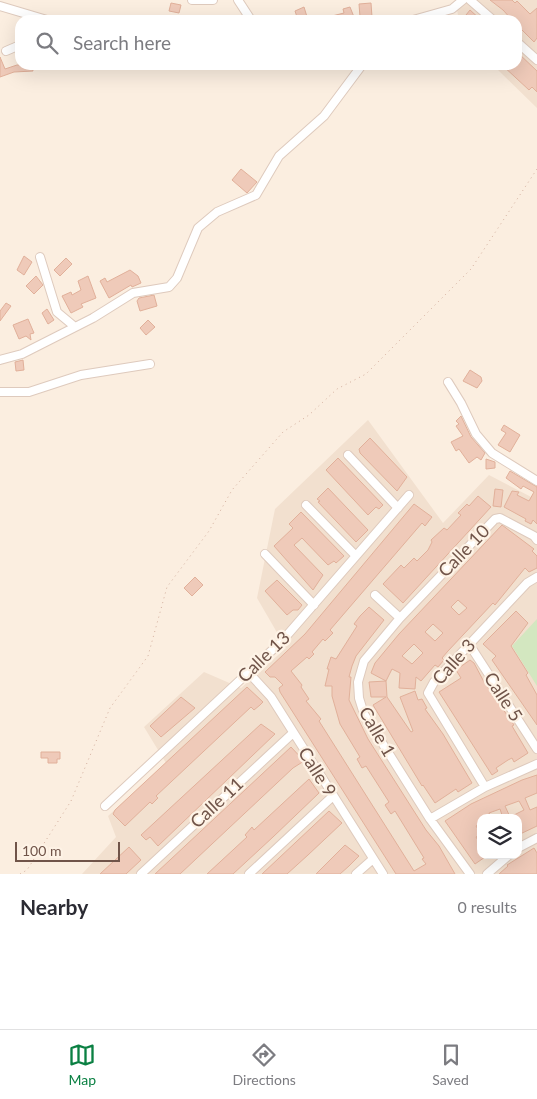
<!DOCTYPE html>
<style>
:root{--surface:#fff;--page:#f7f7f7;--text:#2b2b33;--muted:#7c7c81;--line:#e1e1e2;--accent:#0b8043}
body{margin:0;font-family:Lato,sans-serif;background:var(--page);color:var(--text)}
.controls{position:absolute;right:15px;bottom:15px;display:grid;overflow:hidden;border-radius:10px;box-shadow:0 5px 20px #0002}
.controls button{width:45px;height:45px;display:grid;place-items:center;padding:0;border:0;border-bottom:1px solid var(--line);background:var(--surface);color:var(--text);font:25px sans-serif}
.scale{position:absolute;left:15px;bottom:12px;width:105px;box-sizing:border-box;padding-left:5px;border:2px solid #705449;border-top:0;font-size:14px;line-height:18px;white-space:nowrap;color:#705449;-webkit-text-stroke:4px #fef3e6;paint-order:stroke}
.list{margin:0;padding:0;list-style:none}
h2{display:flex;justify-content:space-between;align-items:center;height:65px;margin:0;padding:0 20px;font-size:21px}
h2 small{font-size:16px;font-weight:400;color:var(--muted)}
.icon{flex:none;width:28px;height:28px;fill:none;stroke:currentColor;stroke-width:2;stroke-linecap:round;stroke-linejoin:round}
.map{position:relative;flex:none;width:537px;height:874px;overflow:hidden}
.search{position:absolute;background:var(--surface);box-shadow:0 5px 20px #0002;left:15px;right:15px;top:15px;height:55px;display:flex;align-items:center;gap:12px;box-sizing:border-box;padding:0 18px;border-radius:15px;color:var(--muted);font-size:19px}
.sheet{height:155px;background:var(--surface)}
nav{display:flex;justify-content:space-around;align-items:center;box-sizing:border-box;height:70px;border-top:1px solid var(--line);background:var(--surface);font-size:14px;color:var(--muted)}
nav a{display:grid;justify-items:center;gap:2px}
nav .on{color:var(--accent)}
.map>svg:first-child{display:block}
.residential{fill:#f2e0cf;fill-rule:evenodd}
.green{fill:#d3e7c0}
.building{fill:#efcab9;stroke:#e1b09a;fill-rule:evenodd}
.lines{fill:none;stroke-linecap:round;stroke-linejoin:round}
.minor-casing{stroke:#decabd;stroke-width:10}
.path{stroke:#d3ae9d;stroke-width:1;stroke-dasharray:1 4;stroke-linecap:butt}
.minor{stroke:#fff;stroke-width:8}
.labels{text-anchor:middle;stroke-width:4.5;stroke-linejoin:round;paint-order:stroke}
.street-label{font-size:18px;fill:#705449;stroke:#fef3e6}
</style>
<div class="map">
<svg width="537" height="874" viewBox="0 0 537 874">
<rect width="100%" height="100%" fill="#fbeee0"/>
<!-- residential -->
<path class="residential" d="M455,0H537V108L498,70L490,65H517V20H459Z
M368,420L443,523L489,475L537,500V874H82L116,837L108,816L166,763L144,727L204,672L241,688L286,648L257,598L275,509ZM481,818H518V855H481Z"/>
<!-- green -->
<path class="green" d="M537,619V686L512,646Z"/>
<!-- building -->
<path class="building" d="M490,0H512L515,3L517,1L530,14L537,8V38L534,42L517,25V20H512L503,10Z
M171,3L181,5L179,13L169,11Z
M371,3L372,17H360L359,4Z
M304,7L308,20H298L295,11Z
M350,7L354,17L346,20H324V18L344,13L343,9Z
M470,10L481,20H462Z
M517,52L537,71V92L532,87L529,90L502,65H517Z
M0,57L5,69L17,65H32L33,71L14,72L0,77Z
M241,169L257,182L247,193L232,180Z
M24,256L32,262L24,275L17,270Z
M66,258L72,264L60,276L54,270Z
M130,270L138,276L141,283L132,287L131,285L109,298L100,281L105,278L107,282Z
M36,276L43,285L34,294L26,286Z
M88,276L96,298L81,304L83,307L71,313L62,296L71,292L72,295L81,290L78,281Z
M154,295L157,306L140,311L137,301L139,298Z
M6,303L11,306L0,321V311Z
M47,309L54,320L48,324L42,313Z
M28,319L34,333L30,334L31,340L26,336L19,339L13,325Z
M148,320L155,327L146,335L140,328Z
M23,360L24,370L16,371L15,362Z
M470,370L481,377L482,381L477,388L463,381Z
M461,416L471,437L485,453L481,460L477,457L469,463L459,449L456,451L451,442L463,436L456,426L459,424L456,421Z
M504,425L520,435L510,452L498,445L506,433L501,430Z
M370,438L407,477L397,491L360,453L359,449Z
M338,458L383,505L379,509L376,507L368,515L326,470Z
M486,459L495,462V468L486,469Z
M510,471L537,487V524L533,520L531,524L525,521L526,519L504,507L512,491L519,492L517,495L529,501L534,492L523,486L521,489L506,478Z
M328,488L368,530L356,542L318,502L320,501L317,499Z
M495,489L503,490L501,507L493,506Z
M478,496L491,507L403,603L383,584L401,565L404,568L414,558L417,561L428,550L432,542L431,540L444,528L447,530L461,515L458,513L467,504L469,506Z
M414,504L432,517L425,526L422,523L330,630L333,633L325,641L323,639L312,652L314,654L309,659L307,657L291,671L302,685L301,687L309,699L306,701L321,719L319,721L414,871L426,864L422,859L424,858L395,811L391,814L385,805L389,802L366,766L362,768L357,759L360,757L340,724L332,696V686H325L329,669H327L331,657L336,659L357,626L354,624L360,616L369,607L384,620L356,656L352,666L349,677H351L349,700L368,739L426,830L439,846L455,874H396L280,692L279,688L283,685L275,677H270L265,672L305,634Z
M301,512L344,556L336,563L334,561L328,565L302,538L294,545L323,575L313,590L274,546L293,528L289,524Z
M502,525L534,549L532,551L537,556V568L529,572L525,568L495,605L493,603L448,651L442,658L444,660L438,667L435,665L421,681L416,677L415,689L399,688L400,673L392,669L386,681L371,673L375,663L399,634ZM458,600L467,608L459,615L451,607ZM433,624L443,633L435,641L425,632ZM414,644L423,653L412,664L402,656Z
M195,577L203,585L192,596L184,588Z
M277,580L302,605L298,610H293L287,615L265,591Z
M516,611L528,623L511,646L528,673L526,675L537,695V725L492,660L496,656L483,644Z
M470,660L474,663L484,682L514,725L512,726L528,753L514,762L512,758L508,760L496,768L498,771L492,775L439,692L461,678L456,670Z
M386,681L387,697L411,732L413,731L400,697L415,691L418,700L422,699L427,708L425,709L443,734L472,783L458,792L456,789L435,803L423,785L422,786L373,705L386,697H371L369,682Z
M247,687L263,702L260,705L254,710L251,707L156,796L158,798L152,804L150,802L125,826L113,814L115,810Z
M181,697L195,708L161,737L150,726Z
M261,724L275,734L158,846L150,837L146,840L141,835Z
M291,747L304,761L293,768L180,874H155Z
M41,752H60V759H57V763H48V758H41Z
M537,775V793L525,798L530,810L537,807V826L518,835V818H503L500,809L489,813L491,818H481V823L476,826L481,834L476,837L481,845V855H488L475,864L445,821L471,804L522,780ZM519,801L524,810L510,817L505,806Z
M309,779L319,793L273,837L233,874H207L247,837L245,835L252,827L254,830Z
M329,811L342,823L308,855L287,874H262Z
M345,845L359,856L349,866L340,874H316Z
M129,847L141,860L126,874H100Z
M534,848L537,853V874H499L508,866L507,865Z"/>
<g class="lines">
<defs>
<path id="minor" d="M192,0H213
M238,0L251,20
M470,0L493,20
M0,6L47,20
M413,20L452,9L463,0
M517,42L537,60
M6,51L20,45
M40,257L57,312L75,327
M0,360L22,354L93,318L133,293L169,287L177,278L198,228L217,212L256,195L279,156L324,116L362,65
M448,382L461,403L476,434L492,453L537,481
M0,392H29L81,375L150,364
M348,455L398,508
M306,505L356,556
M265,554L314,605
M375,595L400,618
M469,644L537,749
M248,672L271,697L383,874
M485,787L428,693L434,682L527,583L537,577
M105,806L282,641L409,495
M430,819L485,787L537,764
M518,848L537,838
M141,874L293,733
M249,874L333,796
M356,874L373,859
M470,874L430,819L364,714L359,698L358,682L364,661L400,618L495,519L500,518L534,536L537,540
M487,874L509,855"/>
</defs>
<!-- minor casing -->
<use href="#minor" class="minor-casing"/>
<!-- path -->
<path class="path" d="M20,874L27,870L71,801L110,708L148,656L167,587L209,531L232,490L283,432L309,415L337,389L366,374L471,269L537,169"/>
<!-- minor -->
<use href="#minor" class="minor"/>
</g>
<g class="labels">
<!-- street labels -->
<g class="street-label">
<text transform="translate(464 551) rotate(-46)" y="6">Calle 10</text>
<text transform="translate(264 657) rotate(-44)" y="6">Calle 13</text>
<text transform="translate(454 662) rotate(-48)" y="6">Calle 3</text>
<text transform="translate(503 697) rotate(57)" y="6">Calle 5</text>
<text transform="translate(377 732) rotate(60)" y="6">Calle 1</text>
<text transform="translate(317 772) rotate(58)" y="6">Calle 9</text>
<text transform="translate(217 803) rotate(-43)" y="6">Calle 11</text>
</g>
</g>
</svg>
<div class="controls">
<button><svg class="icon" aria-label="layers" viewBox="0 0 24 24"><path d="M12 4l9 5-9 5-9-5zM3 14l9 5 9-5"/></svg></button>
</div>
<div class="scale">100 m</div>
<div class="search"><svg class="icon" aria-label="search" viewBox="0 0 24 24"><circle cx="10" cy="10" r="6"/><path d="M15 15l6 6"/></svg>Search here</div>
</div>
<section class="sheet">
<h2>Nearby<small>0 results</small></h2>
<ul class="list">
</ul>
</section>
<nav>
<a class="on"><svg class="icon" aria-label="map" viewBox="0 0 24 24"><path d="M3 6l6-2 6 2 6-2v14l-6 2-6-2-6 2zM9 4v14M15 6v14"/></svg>Map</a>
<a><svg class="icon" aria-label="directions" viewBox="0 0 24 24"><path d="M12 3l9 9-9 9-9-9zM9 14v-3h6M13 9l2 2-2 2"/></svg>Directions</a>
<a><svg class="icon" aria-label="saved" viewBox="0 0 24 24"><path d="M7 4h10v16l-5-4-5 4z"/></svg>Saved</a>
</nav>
